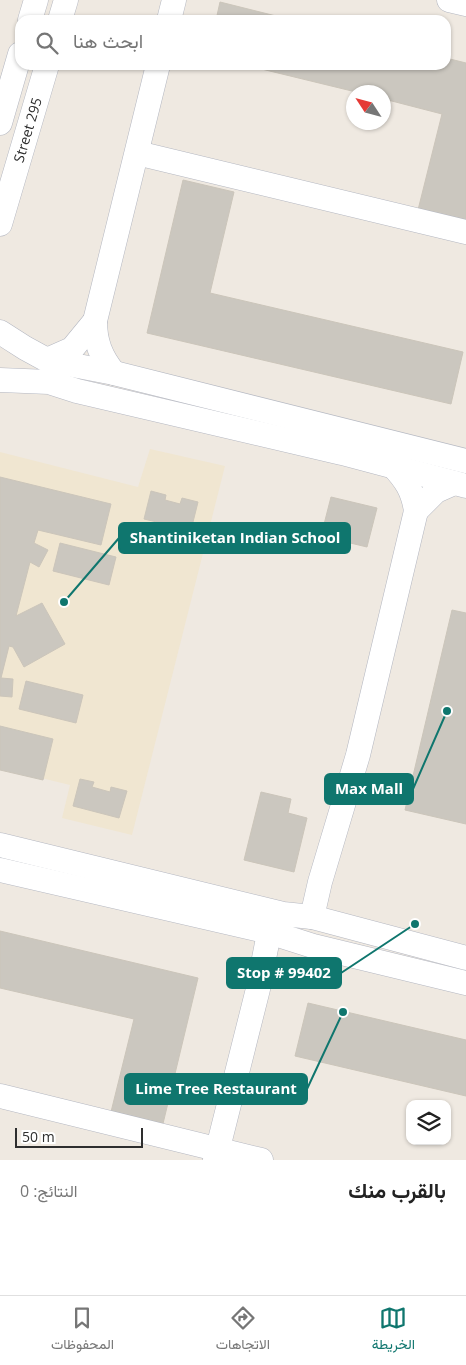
<!DOCTYPE html>
<html lang="ar">
<meta charset="utf-8">
<style>
:root{--surface:#fff;--page:#f6f6f6;--text:#222;--muted:#767676;--line:#e0e0e0;--accent:#0f766e}
body{margin:0;font-family:"Open Sans",Vazirmatn,sans-serif;background:var(--page);color:var(--text);direction:rtl}
.controls{position:absolute;right:15px;bottom:15px;display:grid;overflow:hidden;border-radius:10px;box-shadow:0 1px 4px #0004}
.controls button{width:45px;height:45px;display:grid;place-items:center;padding:0;border:0;border-bottom:1px solid var(--line);background:var(--surface);color:var(--text);font:25px sans-serif}
.compass{position:absolute;left:346px;top:85px;width:45px;height:45px;border-radius:50%;background:var(--surface);box-shadow:0 1px 4px #0004;rotate:306deg}
.scale{position:absolute;left:15px;bottom:12px;width:128px;box-sizing:border-box;padding-left:5px;border:2px solid #2e2e2e;border-top:0;font-size:14px;line-height:18px;white-space:nowrap;color:#2e2e2e;-webkit-text-stroke:4px #fff;paint-order:stroke}
.list{margin:0;padding:0;list-style:none}
h2{display:flex;justify-content:space-between;align-items:center;height:65px;margin:0;padding:0 20px;font-size:21px}
h2 small{font-size:16px;font-weight:400;color:var(--muted)}
.icon{flex:none;width:28px;height:28px;fill:none;stroke:currentColor;stroke-width:2;stroke-linecap:round;stroke-linejoin:round}
.map{position:relative;flex:none;width:466px;height:1160px;overflow:hidden;direction:ltr}
.search{position:absolute;background:var(--surface);box-shadow:0 1px 4px #0004;left:15px;right:15px;top:15px;height:55px;display:flex;align-items:center;gap:12px;box-sizing:border-box;padding:0 18px;border-radius:15px;color:var(--muted);font-size:19px}
.sheet{height:135px;background:var(--surface)}
nav{display:flex;justify-content:space-around;align-items:center;box-sizing:border-box;height:70px;border-top:1px solid var(--line);background:var(--surface);font-size:14px;color:var(--muted)}
nav a{display:grid;justify-items:center;gap:2px}
nav .on{color:var(--accent)}
.map>svg:first-child{display:block}
.education{fill:#f0e6d1}
.building{fill:#cbc7bf;stroke:#cbc5ba}
.lines{fill:none;stroke-linecap:round;stroke-linejoin:round}
.minor-casing{stroke:#b4b7c1;stroke-width:25}
.minor{stroke:#fff;stroke-width:24}
.labels{text-anchor:middle;stroke-width:4;stroke-linejoin:round;paint-order:stroke}
.street-label{font-size:14px;fill:#2e2e2e;stroke:#fff}
.leader{fill:none;stroke:#0f766e;stroke-width:2}
.callout-dot{fill:#0f766e;stroke:#fff;stroke-width:2}
.callout{fill:#0f766e;stroke:#0f766e;stroke-width:2}
.callout-label{font-size:15px;text-anchor:middle;font-weight:bold;fill:#fff}
</style>
<div class="map">
<svg width="466" height="1160" viewBox="0 0 466 1160">
<rect width="100%" height="100%" fill="#efe9e1"/>
<!-- education -->
<path class="education" d="M150,449L225,466L132,835L62,818L70,785L0,768V452L138,487Z"/>
<!-- building -->
<path class="building" d="M220,2L292,20H216Z
M446,58L466,63V226L417,214L442,114L384,99V92H356L245,65H446Z
M183,180L234,192L210,293L463,352L451,404L147,333Z
M0,477L111,504L101,545L38,530L34,543L48,550L39,567L30,562L16,616L42,603L65,644L24,667L13,647L9,646L1,678L13,679L12,697L0,696Z
M151,491L166,495L165,500L180,504L182,498L198,502L191,530L144,519Z
M331,497L377,508L367,547L321,536Z
M60,543L116,557L109,585L53,571Z
M452,610L466,613V824L405,810Z
M26,681L83,695L76,723L19,709Z
M0,726L53,739L43,780L0,770Z
M80,779L94,782L92,787L110,792L111,787L127,791L119,818L73,806Z
M261,792L291,799L288,813L307,818L294,872L244,860Z
M0,931L198,978L161,1132L109,1120L134,1019L0,988Z
M308,1003L466,1040V1096L295,1056Z"/>
<g class="lines">
<defs>
<g id="minor">
<path d="M449,0L466,4"/>
<path d="M30,20L36,0"/>
<path d="M60,20L66,0"/>
<path d="M169,20L174,0"/>
<path d="M0,123L20,54"/>
<path d="M137,153L466,232"/>
<path id="s1" d="M0,224L47,65"/>
<path d="M0,332L25,348L47,360L114,373L466,461"/>
<path d="M47,360L72,349L95,321"/>
<path d="M114,373C101,357 95,342 95,321L158,65"/>
<path d="M0,380L49,382L77,391L342,453L466,486"/>
<path d="M392,465C406,480 413,491 416,511L436,491L454,483"/>
<path d="M0,845L283,914L312,917L466,958"/>
<path d="M0,870L269,932L313,946L466,983"/>
<path d="M312,917L320,882L358,755L416,511"/>
<path d="M0,1096L261,1160"/>
<path d="M215,1160L258,989L272,918"/>
</g>
</defs>
<!-- minor casing -->
<use href="#minor" class="minor-casing"/>
<!-- minor -->
<use href="#minor" class="minor"/>
</g>
<g class="labels">
<!-- street labels -->
<g class="street-label">
<text dy="5" stroke="none"><textPath href="#s1" startOffset="98">Street 295</textPath></text>
</g>
</g>
<!-- callouts -->
<path class="leader" d="M64 602L119 538M447 711L413 789M415 924L341 973M343 1012L307 1089"/>
<g class="callout-dot">
<circle cx="64" cy="602" r="5"/>
<circle cx="447" cy="711" r="5"/>
<circle cx="415" cy="924" r="5"/>
<circle cx="343" cy="1012" r="5"/>
</g>
<g class="callout">
<rect x="119" y="523" width="231" height="30" rx="5"/>
<rect x="325" y="774" width="88" height="30" rx="5"/>
<rect x="227" y="958" width="114" height="30" rx="5"/>
<rect x="125" y="1074" width="182" height="30" rx="5"/>
</g>
<g class="callout-label">
<text x="235" y="543">Shantiniketan Indian School</text>
<text x="369" y="794">Max Mall</text>
<text x="284" y="978">Stop # 99402</text>
<text x="216" y="1094">Lime Tree Restaurant</text>
</g>
</svg>
<div class="controls">
<button><svg class="icon" aria-label="layers" viewBox="0 0 24 24"><path d="M12 4l9 5-9 5-9-5zM3 14l9 5 9-5"/></svg></button>
</div>
<svg class="compass" viewBox="-18 -18 36 36"><path d="M0-13l5 13h-10z" fill="#e53935"/><path d="M0 13l5-13h-10z" fill="#767676"/></svg>
<div class="scale">50 m</div>
<div class="search"><svg class="icon" aria-label="search" viewBox="0 0 24 24"><circle cx="10" cy="10" r="6"/><path d="M15 15l6 6"/></svg>ابحث هنا</div>
</div>
<section class="sheet">
<h2>بالقرب منك<small>النتائج: 0</small></h2>
<ul class="list">
</ul>
</section>
<nav>
<a class="on"><svg class="icon" aria-label="map" viewBox="0 0 24 24"><path d="M3 6l6-2 6 2 6-2v14l-6 2-6-2-6 2zM9 4v14M15 6v14"/></svg>الخريطة</a>
<a><svg class="icon" aria-label="directions" viewBox="0 0 24 24"><path d="M12 3l9 9-9 9-9-9zM9 14v-3h6M13 9l2 2-2 2"/></svg>الاتجاهات</a>
<a><svg class="icon" aria-label="saved" viewBox="0 0 24 24"><path d="M7 4h10v16l-5-4-5 4z"/></svg>المحفوظات</a>
</nav>
